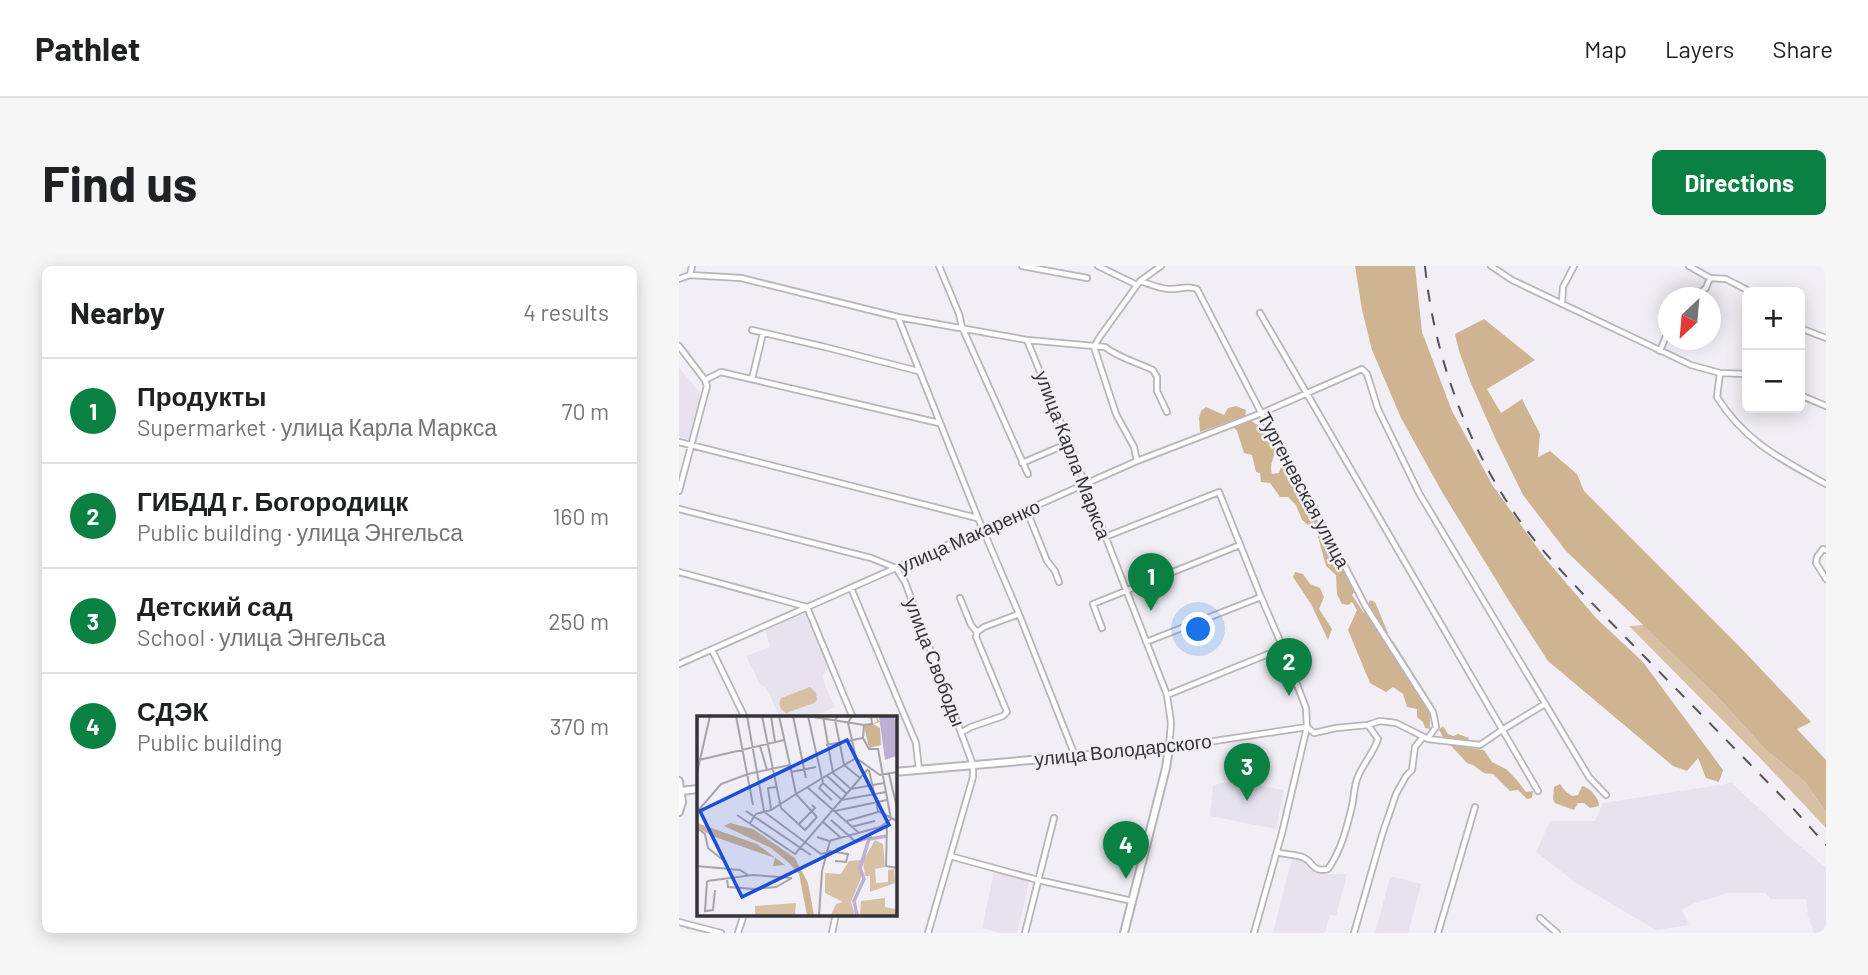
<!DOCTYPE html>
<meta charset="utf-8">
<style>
:root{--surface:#fff;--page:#f6f6f6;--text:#202124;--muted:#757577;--line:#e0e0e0;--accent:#0b8043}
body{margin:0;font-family:Barlow,sans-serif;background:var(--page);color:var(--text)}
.controls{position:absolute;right:21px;top:21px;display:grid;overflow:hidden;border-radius:10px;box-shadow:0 4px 18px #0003}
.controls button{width:63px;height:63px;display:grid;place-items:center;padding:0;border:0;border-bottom:2px solid var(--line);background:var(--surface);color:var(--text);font:35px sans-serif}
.compass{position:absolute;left:979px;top:21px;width:63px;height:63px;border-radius:50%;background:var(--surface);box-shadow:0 4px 18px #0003;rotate:206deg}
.you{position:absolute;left:520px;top:364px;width:24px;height:24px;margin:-18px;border:5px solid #fff;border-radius:50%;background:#1a73e8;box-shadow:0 0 0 10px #1a73e833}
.badge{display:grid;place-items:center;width:46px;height:46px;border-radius:50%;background:var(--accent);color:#fff;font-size:23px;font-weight:700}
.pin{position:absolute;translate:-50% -58px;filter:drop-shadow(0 2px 4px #0008)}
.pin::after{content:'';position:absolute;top:37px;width:24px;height:21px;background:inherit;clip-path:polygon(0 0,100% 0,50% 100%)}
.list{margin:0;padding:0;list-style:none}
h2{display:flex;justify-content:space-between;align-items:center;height:91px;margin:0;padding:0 28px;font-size:30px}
h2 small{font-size:23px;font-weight:400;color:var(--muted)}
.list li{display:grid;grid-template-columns:46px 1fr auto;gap:21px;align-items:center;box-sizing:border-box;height:105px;padding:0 28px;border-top:2px solid var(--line)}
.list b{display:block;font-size:26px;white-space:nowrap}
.list p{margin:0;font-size:23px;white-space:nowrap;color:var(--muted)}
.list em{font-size:23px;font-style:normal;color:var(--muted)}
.map{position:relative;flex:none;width:1147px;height:667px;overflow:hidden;border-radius:10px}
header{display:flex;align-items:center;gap:42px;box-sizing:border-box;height:98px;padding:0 35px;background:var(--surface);border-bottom:2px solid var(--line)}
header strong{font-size:33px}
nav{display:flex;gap:38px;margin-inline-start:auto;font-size:24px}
.intro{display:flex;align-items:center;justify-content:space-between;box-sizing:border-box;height:168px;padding:0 42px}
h1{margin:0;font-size:49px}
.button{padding:18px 32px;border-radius:10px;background:var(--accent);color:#fff;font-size:24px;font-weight:700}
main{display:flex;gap:42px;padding:0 42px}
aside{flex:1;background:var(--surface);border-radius:10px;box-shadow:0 4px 18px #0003}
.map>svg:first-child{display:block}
.built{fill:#e7e2ee}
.green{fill:#d7c0a3}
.forest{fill:#cfb491}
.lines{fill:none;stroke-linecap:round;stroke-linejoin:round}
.minor-casing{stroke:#b7b5ba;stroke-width:8}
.major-casing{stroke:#b7b5ba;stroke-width:10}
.minor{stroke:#fff;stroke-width:4.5}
.major{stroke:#fff;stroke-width:6}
.rail{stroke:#555457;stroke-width:2;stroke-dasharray:12 12;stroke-linecap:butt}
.labels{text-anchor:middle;stroke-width:5;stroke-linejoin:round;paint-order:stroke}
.street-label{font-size:19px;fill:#353436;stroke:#f1eff5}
.inset-river{fill:none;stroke:#beafd5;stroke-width:3.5}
.inset-road{fill:none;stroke:#a6a4a9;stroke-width:2}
.view{fill:#1d4ed8;fill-opacity:0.15;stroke:#1d4ed8;stroke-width:3.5}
.inset-edge{fill:none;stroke:#353436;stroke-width:3.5}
</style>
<header>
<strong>Pathlet</strong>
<nav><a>Map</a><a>Layers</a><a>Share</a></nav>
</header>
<div class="intro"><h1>Find us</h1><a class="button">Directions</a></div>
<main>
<aside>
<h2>Nearby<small>4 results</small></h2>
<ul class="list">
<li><span class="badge">1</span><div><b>Продукты</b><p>Supermarket · улица Карла Маркса</p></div><em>70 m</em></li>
<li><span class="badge">2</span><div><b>ГИБДД г. Богородицк</b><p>Public building · улица Энгельса</p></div><em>160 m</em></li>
<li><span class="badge">3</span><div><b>Детский сад</b><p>School · улица Энгельса</p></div><em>250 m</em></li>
<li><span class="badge">4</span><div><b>СДЭК</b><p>Public building</p></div><em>370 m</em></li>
</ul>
</aside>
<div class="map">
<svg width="1147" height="667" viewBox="0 0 1147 667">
<rect width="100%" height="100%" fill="#f1eff5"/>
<!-- built -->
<path class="built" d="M0,102L20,125L21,135L11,174L0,171Z
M126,345L149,402L144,410L146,420L156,441L140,448V452H102L87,422L81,418L67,390L91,381L86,362Z
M550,508L581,514L582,520L605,524L597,563L531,550L534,519L548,516Z
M1053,517L1108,569L1147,602V667H1135L1129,651L1127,633H1091L1087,627H1049L1013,638L1003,644L1010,659L977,664L897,617L857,586L871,555H916L924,537Z
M613,593L623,594L630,603L639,608H668L657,650L651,649L646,667H594Z
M315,606L351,614L338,667H322L303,662Z
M715,611L742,618L729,667H696L711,612Z"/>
<!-- green -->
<path class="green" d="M965,359L1036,428L1086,483L1126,516L1147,546V562L1081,492L950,360Z
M131,421L137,427L138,434L135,437L107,447C101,443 99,439 102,432Z"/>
<!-- forest -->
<path class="forest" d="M676,0H736L743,66L773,145L814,220L865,291L917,352L964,396L1044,504L1040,516L1027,512L1019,492L1008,505L994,500L869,395L830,335L763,226L722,152L693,84L683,44Z
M805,53L856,94L808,123L822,147L843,133L861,168L859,191L871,185L898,208L905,225L1061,381L1132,456L1118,463L1147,494V546L1126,516L1086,483L1036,428L887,285L844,229L817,174L791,115L780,85L776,68Z
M557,140L567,144L566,151C577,158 597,169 596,185C595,194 590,198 593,208L600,207L607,188L618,207L610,215C618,224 628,228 636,236C647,248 646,265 650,279C653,288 656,296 661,304L669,298L679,321L673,329L685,347L691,334L696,336L709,367L704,372L714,375L748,429L750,436L746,438L751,449V463L746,462L744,456L738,451V443L728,441L724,428L714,421L707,426L691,417L669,364L678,344L673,336L669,339L663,338L658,328L657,309L647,300L635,256L629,259L623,254L617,239L609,231H601L591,217L582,216L581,207L577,206L573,189L565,187L558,165L549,156L521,166L520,152L522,145L527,141L545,149L549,142Z
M616,306L624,308L631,318L641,322L645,331L640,343L653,363L649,374L632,338L614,311Z
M764,460L769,468L774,470L779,468L790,472L786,481L805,484L813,496L827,503L837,513L847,526L854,525L853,532L848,533L839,524L831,525L814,508L805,507L794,499L788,497L764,471L760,464Z
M881,518L886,525L893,530L899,529L903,520C911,522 920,531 920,540L911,542L905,537H899L895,544L876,537L874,533L875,521Z"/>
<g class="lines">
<defs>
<path id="minor" d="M260,0L280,48L283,61L349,208
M343,0L408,12
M419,0L458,19
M812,0L833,14L1012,99L1041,107L1068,108
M1010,0L1031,12L1047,13L1072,26
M11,9L13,0
M0,13L11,9L62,12L219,51L348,74L426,81C440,92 457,96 474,104L478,111V125L488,146
M461,15C470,18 479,22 489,23C500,24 507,19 518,23L615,210L646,262L687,341L754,446L757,461L749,472
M1014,32L1027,22L1031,12
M883,38L884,21L895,0
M581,47L859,525
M219,51L299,252L340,348L396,490
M1121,62L1147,72
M73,64L146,81L239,105
M348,74L390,177L488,429L492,457L490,482L628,461L635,467L657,462L689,459L701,455L717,457L749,473L801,479L823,464L866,438
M0,80L26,114L28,120L0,225
M415,81L437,148L455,181L458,195
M415,81L420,72L461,15L482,0
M981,85L989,65
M1041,107L1038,131C1066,176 1102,193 1147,218
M73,113L84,67
M26,114L42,106L260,157
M1121,129L1147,140
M0,176L298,252
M343,197L390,177
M0,243L192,292L217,302L226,316L294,499V511L249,667
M348,245L368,295L376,305L380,316
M426,271L540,226L582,331L604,382L627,442L628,461L603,567L575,667
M1147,284L1144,283L1138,291L1137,297L1147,313
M0,306L128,341L174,452
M172,322L237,477L240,504
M281,332L292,359L298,366L297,371L328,446L324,450L292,461L283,466
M423,362L414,338L561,279
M298,366L305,361L340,348
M467,376L582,331
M33,384L66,452
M0,398L458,195L583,147L683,103L688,108L699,143L740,227L910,511L927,529
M488,429L604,382
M598,586C606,589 615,588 623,591C635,595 632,607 649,603C662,585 668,561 673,540C675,531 675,522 678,513C683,499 694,488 699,473L689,459
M271,590L359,614L453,635
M861,652L878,667
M0,656L42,667
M59,667L65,648
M153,667L157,648
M346,667L375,552
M675,667L703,569L717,528L727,510L733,504L736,481L744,471
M759,667L796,541"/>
<path id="major" d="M215,506L490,482L487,502L445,667
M0,515L3,536L0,546
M2,525L19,523"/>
</defs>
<!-- minor casing -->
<use href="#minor" class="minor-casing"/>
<!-- major casing -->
<use href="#major" class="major-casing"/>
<!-- minor -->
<use href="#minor" class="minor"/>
<!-- major -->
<use href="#major" class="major"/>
<!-- rail -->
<path class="rail" d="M746,0C755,92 791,188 846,262C865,287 886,309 907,331L1112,540L1147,579"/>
</g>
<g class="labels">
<!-- street labels -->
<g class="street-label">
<text transform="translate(394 189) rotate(69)" y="7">улица Карла Маркса</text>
<text transform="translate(625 224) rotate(62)" y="7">Тургеневская улица</text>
<text transform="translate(290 270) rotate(-24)" y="7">улица Макаренко</text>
<text transform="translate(256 396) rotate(69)" y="7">улица Свободы</text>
<text transform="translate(444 484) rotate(-6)" y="7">улица Володарского</text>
</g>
</g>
<!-- overview -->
<g transform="translate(18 450)">
<rect width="200" height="200" fill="#f1eff5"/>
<path d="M178,124L186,128L188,151L178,153L179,167L191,166V154L197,153L198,167L173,176V160H168L166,145ZM164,144V162L154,186L158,199H134L139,188L146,186L128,177V157L144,158L152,145ZM188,182V191L199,193V199H163L164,185ZM99,187L98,199H58V190Z" fill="#d7c0a3"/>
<path d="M179,0L183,6L176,8L183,12L184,29L172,32L167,10L180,6ZM0,107L60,128L88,149L76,150L78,142L18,121L0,112ZM33,107L56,113L98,142L111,167L117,199H110L102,158L92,147L74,132L27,110Z" fill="#cfb491"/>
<path d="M182,0H196L199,5V40L188,44Z" fill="#beafd5"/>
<path class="inset-river" d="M160,199L157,185L167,163L163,152L172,123L190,120"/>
<path class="inset-road" d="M39,0L56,89M50,0L67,95M65,0L84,92L108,114L120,101M74,0L78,26M82,0L93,49M96,0L109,62M110,0L167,9M111,0L126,67L145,84L189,76M126,0L136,57L154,73L187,67M141,0L138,4L147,49L163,62M155,0L151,7L159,42L183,59L200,56M129,29L166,22M63,30L70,54M2,44L87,24M172,54L181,95L200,105M94,56L119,51M0,57L13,0M192,58L200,92M129,59L150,78M126,67L122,72L135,84M110,71L161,116M74,93L71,72L79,71M49,95L114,139M66,95L124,138L132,136M138,95L190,84M0,96L24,68L51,58L93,49L99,78L159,42M40,99L98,138L171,53M134,104L159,126M150,105L181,96M126,106L143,121M53,107L59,98L74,94L99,78L120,101M102,108L118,92L115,89M190,109L189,150L200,152M154,111L178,105M0,112L8,118L11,132L26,144M120,121L132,125L183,111L194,103L181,33H172L166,22L167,9L175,8L174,0M139,133L175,121M132,135L151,138L149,146L138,145M0,150L43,154L52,160M30,164L31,171L57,173L79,171L95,162M10,165L56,159L95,162M10,165L8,195L16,194L18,174M122,199L125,155L133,125"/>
<path class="view" d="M150,24L192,109L45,181L3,95Z"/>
<rect width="200" height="200" class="inset-edge"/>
</g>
</svg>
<div class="controls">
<button>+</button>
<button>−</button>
</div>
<svg class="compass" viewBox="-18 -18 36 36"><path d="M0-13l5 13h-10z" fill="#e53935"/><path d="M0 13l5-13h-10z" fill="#757577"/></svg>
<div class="you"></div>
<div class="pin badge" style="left:472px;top:345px">1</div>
<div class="pin badge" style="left:610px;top:430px">2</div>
<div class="pin badge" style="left:568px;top:535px">3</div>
<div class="pin badge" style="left:447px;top:613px">4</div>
</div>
</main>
